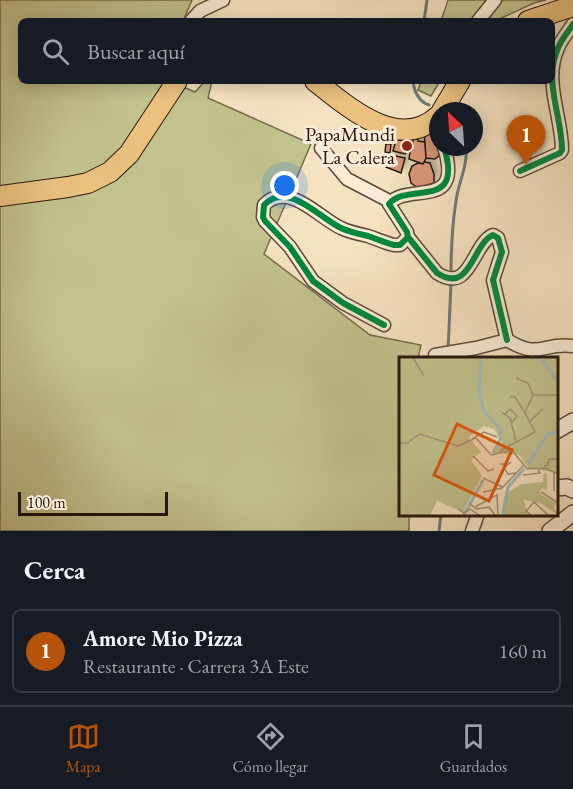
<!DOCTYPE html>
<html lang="es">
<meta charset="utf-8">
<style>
:root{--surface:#171b24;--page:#242831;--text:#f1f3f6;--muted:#9ea1a6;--line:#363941;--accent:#b45309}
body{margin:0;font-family:"EB Garamond",serif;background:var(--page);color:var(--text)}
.compass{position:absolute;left:429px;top:102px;width:54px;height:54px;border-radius:50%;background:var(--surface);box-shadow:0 3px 15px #0003;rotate:335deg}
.scale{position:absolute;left:18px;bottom:15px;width:150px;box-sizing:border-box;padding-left:6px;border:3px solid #27170e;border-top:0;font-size:16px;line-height:21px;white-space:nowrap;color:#27170e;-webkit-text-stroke:4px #f9ecd7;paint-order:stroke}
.you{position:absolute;left:285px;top:186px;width:21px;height:21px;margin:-15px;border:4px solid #fff;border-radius:50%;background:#1a73e8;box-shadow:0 0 0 9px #1a73e833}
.badge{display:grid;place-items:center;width:39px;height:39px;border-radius:50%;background:var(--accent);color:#fff;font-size:20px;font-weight:700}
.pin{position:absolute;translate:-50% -50px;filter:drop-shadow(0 2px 3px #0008)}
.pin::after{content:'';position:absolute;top:32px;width:21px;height:18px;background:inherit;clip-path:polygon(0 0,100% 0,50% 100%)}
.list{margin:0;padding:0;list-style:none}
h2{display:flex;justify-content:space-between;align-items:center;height:78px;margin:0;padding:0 24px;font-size:26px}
h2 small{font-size:20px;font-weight:400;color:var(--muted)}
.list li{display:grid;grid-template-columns:39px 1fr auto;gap:18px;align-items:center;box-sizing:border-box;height:84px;margin:0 12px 12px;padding:0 12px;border:2px solid var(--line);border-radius:9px}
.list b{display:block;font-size:22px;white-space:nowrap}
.list p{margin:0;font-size:20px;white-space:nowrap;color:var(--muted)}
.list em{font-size:20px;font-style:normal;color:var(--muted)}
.icon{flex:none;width:33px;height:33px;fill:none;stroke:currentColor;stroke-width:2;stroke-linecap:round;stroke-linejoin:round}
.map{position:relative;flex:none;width:573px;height:531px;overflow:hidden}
.search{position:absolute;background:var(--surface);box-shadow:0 3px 15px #0003;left:18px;right:18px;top:18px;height:66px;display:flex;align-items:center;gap:15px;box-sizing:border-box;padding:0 21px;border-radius:9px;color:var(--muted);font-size:22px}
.sheet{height:174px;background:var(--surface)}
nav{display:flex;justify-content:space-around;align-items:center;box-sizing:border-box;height:84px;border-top:2px solid var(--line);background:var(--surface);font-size:16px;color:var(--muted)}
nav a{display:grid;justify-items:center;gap:3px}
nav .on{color:var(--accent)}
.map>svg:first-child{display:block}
.green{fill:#c2c28e;stroke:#746c4e;stroke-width:1.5}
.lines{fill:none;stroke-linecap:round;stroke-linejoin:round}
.stream{stroke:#707977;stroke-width:3}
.building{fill:#d59574;stroke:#27170e;stroke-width:1.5;filter:url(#shadow)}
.minor-casing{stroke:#5b4a3b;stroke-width:15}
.tertiary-casing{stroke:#5b4a3b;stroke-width:18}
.primary-casing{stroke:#27170e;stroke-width:22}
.minor{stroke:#f9ecd7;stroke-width:12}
.tertiary{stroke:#f9ecd7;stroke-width:15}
.primary{stroke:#ebc180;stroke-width:20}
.cycleway-casing{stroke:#f9ecd7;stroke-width:10}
.cycleway{stroke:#00873e;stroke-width:6}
.poi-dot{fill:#8f2418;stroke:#f9ecd7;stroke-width:2}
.labels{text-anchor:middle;stroke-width:6;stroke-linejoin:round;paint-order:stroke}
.poi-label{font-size:20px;fill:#27170e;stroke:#f9ecd7;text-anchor:end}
.inset-river{fill:none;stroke:#a1bbbd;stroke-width:3}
.inset-road{fill:none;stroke:#a39179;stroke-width:1.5}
.view{fill:#de560c;fill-opacity:0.15;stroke:#de560c;stroke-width:3}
.inset-edge{fill:none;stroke:#27170e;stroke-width:3}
</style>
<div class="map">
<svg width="573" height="531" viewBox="0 0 573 531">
<defs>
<filter id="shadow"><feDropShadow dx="4.5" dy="-4.5" stdDeviation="3" flood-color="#0004"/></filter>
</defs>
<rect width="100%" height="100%" fill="#f6e2c1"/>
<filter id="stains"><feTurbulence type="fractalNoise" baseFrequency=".00333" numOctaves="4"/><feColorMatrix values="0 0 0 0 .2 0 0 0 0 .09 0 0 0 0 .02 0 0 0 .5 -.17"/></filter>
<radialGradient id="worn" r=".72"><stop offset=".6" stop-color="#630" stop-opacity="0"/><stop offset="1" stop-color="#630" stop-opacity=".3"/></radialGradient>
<!-- green -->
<path class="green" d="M0,0H192L183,21H21V81H170L195,92L205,81H212L208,98L311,144L264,254L370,335L421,345L418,358H400V514L409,515V531H0Z
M448,0H546L534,3L495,21H441Z
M421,81H440L431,96L418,90Z"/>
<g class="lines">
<!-- stream -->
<path class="stream" d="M424,21L427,0
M413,81C414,91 419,102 429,105
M451,276C451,251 452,226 456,201C458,183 468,166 466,147
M448,351L451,283
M439,531L441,514"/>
</g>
<!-- building -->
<path class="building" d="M424,131H434L438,140L440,155L435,159L426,158Z
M413,139H418V141L425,142L426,158L423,164L409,159L410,152L412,150Z
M396,140H409V147L405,154L393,151Z
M386,144H391L390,153L385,152Z
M391,155L405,158L401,173L386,167Z
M424,162L430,163L434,174V183L418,188L411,183L409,174L412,166L418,163L423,164Z"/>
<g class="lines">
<defs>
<path id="minor" d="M191,21L200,11L223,0
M478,21L495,0
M444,147C464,212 408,181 389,204L407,232L408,237L437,273C471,295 472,244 493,235L498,238L502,252L493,280L507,340
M321,148L347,179L391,202
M520,171L560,153L562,150C562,116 543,81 558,48C561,40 568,32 573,24
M384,325L343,303L313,281L290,247L265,221L263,217L264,205C288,180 319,218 341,228C349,232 359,234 368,236C377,239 385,243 394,245H400L408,237
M435,355L476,348L507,340C540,360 542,342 573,346
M472,531L478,514"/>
<path id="tertiary" d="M556,431L573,421
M556,488L567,487L573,490
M550,531L573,513"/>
<path id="primary" d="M528,21L573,6
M315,81C347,106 399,153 438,116
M442,111L460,81
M0,196L68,187L88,183L110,172L129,154L177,81"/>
</defs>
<!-- minor casing -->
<use href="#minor" class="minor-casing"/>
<!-- tertiary casing -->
<use href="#tertiary" class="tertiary-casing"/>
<!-- primary casing -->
<use href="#primary" class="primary-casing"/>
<!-- minor -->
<use href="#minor" class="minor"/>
<!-- tertiary -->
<use href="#tertiary" class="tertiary"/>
<!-- primary -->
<use href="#primary" class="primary"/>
<defs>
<path id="cycleway" d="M444,147C464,212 408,181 389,204L407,232L408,237L437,273C471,295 472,244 493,235L498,238L502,252L493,280L507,340
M520,171L560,153L562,150C562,116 543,81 558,48C561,40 568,32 573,24
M384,325L343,303L313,281L290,247L265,221L263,217L264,205C288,180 319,218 341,228C349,232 359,234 368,236C377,239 385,243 394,245H400L408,237"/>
</defs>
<!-- cycleway casing -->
<use href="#cycleway" class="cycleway-casing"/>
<!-- cycleway -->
<use href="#cycleway" class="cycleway"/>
</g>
<!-- markers -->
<circle class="poi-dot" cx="407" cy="146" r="6"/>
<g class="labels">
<!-- poi labels -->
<g class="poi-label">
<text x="395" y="141">PapaMundi<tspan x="395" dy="23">La Calera</tspan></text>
</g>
</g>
<!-- overview -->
<g transform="translate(399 357)">
<rect width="159" height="159" fill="#f6e2c1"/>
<path d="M0,1H159V116L129,111L120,98L95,96L103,85L95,72L85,69L70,80L82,95L72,103L83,119L64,155L38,144L31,158H0ZM145,116L148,117V133L142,131L141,137L157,146L155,150L159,158L141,146L125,143L128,158H102L106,137L123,127L144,125Z" fill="#c2c28e"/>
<path class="inset-river" d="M82,1L80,36L85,54L101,71V83L94,96M142,1L159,25M129,107L149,77L159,74M65,158L84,123M104,158L109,130L125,112"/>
<path class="inset-road" d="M14,1L25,19M117,21L129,26L134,38M134,38H159M111,40H116L126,56M102,55L111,61L117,84M106,57L111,52L118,59L113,66M130,65L144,52M73,82L85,75L98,80M0,86H8L21,77L59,89L77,81L92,98L113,93L128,112L146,111L159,117M101,94L136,75L126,56L134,38M74,99L89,114L95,112M112,105L105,111L109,117L118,116M101,107H106L112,95M145,109L149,108L150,102H159M124,118L141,116L139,113M84,121L104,130M155,134V115M84,135L103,131L125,108M142,135L159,146M70,146L77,152L90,150L96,158M76,150L98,138L99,158M59,152L65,156L71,152L80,158M132,158L127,154L135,145L149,158"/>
<path class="view" d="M58,67L113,93L90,144L35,118Z"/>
<rect width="159" height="159" class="inset-edge"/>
</g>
<rect width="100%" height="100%" filter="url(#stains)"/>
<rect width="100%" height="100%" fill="url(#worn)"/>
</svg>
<svg class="compass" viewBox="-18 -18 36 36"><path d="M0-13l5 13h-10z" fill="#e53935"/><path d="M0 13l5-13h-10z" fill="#9ea1a6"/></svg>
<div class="scale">100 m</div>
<div class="you"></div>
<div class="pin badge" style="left:526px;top:165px">1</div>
<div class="search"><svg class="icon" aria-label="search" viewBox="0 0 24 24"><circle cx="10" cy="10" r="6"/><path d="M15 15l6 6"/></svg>Buscar aquí</div>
</div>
<section class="sheet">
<h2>Cerca<small></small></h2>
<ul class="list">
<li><span class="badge">1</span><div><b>Amore Mio Pizza</b><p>Restaurante · Carrera 3A Este</p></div><em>160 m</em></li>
</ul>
</section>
<nav>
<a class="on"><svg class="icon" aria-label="map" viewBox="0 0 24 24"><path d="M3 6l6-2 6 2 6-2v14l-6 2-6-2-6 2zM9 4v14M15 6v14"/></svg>Mapa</a>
<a><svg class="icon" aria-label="directions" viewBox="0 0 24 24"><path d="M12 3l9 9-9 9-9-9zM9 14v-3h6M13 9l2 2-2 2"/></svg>Cómo llegar</a>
<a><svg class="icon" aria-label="saved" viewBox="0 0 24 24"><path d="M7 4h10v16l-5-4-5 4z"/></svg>Guardados</a>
</nav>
